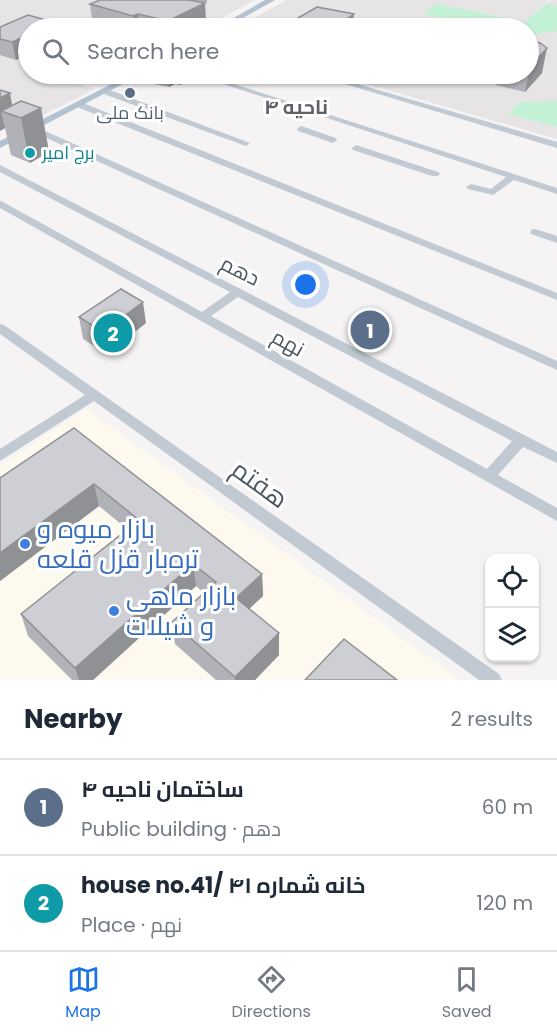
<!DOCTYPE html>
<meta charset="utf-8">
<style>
:root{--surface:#fff;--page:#f2f2f3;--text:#1f2937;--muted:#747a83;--line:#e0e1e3;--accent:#1a73e8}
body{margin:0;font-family:Poppins,Cairo,sans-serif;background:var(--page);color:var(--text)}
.controls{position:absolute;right:18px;bottom:18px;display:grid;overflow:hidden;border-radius:12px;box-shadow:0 2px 4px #0004}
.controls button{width:54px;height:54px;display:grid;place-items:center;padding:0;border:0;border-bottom:2px solid var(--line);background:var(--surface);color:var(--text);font:30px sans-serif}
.you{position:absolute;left:306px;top:285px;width:21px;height:21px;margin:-15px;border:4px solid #fff;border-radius:50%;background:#1a73e8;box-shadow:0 0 0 9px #1a73e833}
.badge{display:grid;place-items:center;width:39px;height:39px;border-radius:50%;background:var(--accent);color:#fff;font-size:20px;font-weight:700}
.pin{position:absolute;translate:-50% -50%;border:3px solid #fff;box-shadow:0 2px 6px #0006}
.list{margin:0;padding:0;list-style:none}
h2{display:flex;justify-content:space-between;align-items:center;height:78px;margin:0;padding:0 24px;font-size:26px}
h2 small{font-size:20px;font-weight:400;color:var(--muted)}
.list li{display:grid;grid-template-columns:39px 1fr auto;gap:18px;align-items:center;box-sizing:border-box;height:96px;padding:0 24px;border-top:2px solid var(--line)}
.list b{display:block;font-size:22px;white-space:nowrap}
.list p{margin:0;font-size:20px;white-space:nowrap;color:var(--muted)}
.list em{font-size:20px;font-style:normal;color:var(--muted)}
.icon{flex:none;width:33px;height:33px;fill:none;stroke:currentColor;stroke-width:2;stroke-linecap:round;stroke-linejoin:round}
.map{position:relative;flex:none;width:557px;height:680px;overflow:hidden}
.search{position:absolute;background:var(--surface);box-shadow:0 2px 4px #0004;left:18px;right:18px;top:18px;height:66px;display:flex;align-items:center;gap:15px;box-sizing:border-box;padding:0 21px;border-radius:33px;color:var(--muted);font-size:22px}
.sheet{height:270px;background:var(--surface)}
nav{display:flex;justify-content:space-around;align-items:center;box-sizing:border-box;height:84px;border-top:2px solid var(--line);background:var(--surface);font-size:16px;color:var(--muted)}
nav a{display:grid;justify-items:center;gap:3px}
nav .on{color:var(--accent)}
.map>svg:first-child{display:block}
.commercial{fill:#fdf9ef}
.education{fill:#e6e4e5}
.green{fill:#c3f1d5}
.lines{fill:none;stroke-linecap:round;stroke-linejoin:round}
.minor{fill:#c1cad2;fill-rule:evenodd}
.major{fill:#b3c2d1;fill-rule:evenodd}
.wall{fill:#b0b2b7}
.shaded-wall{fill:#909195}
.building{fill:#cdcfd5;stroke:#909195;stroke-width:1.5}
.service-dot{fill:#5c6f8a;stroke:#fff;stroke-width:2}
.culture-dot{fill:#0f9aa8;stroke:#fff;stroke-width:2}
.shop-dot{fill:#3f7fe0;stroke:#fff;stroke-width:2}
.labels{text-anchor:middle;stroke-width:6;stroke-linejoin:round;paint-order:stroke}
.far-service-label{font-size:18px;fill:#4e5e75;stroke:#fff}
.far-culture-label{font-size:18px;fill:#0d838f;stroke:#fff;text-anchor:start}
.far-quarter-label{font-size:20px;font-weight:bold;fill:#5f6368;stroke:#fff}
.street-label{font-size:21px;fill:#4a5661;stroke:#fff}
.near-street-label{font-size:26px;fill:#4a5661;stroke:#fff}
.near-shop-label{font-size:26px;fill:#366cbe;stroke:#fff;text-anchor:start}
</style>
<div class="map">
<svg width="557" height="680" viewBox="0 0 557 680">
<rect width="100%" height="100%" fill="#f5f3f3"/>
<!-- commercial -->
<path class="commercial" d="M87,409L460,680H0V465Z"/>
<!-- education -->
<path class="education" d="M0,0H255L203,28H28V74H63L58,79L95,89L31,121L0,109Z
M287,0H549L530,18L551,0H557V139L332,74H528V28H235Z"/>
<!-- green -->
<path class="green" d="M436,4L525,22L546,4L557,6V31L529,35L528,28H494L423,14Z
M557,101V127L508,114L520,102Z"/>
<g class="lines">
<!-- minor -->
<path class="minor" d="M193,74H203L557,188V194L514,180L493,195L468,189L466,187L471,184L491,189L506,177Z
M312,74H323L557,142V148Z
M101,89H107L250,143L246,146L243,145L101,93Z
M77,103H83L557,293V300L77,107Z
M34,126L557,361V370L31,131V127Z
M301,126L336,138L337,140L333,143L298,131L297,129Z
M356,145L438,172L440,174L438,176H432L353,150L352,148Z
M0,165L557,452V463L523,447L498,475L557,508V521L0,208V201L3,202L202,312L230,292L0,172ZM238,297L512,441L487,469L211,316Z
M535,229L557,236V243L531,234L530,232L531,230Z
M0,324L4,325L499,674L502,680H479L94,401L0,461V449L85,395L0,334Z"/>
<!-- major -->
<path class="major" d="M265,0H275L225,28H216Z
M131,74H142L0,148V141Z"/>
</g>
<!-- wall -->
<path class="wall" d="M100,0H207V2L202,3H205L206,26L201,28H97L93,27L90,4Z
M298,18L353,27L351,28H298Z
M57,23L58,28H28V54L16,60L0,55V27Z
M528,40L542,73L525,92L496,85L498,74H528Z
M142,74H195V77L180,85L175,84L169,87L143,82Z
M0,90L12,106L41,108L49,152L30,163L11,155L5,128L0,131Z
M79,317L146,323L107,354L83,339Z
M74,428L262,574L263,596L249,609L279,633V655L255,680H216L175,644L172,622L204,593L196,586L93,680H72L28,636L21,614L127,529L99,506L0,581V478Z"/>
<!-- shaded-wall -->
<path class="shaded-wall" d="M205,3L206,26L201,28H168V21Z
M138,14L139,28H135L133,16Z
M354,14L353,27L351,28H336V26Z
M57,23L58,28H44Z
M28,35V54L16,60L12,42Z
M547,48L542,73L525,92L530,67Z
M168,74H174L175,84L169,87Z
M179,74H195V77L180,85Z
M10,93L14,116L1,111L5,128L0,131V98Z
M41,108L49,152L30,163L21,118Z
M143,302L146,323L107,354L103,332Z
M94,484L99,506L0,581V553Z
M193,564L196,586L93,680H79L75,668Z
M262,574L263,596L237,620L236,598Z
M279,633V655L255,680H235V677Z"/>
<!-- building -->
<path class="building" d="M100,0H189L205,3L168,21L138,14L133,16L90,4Z
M317,7L354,14L336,26L298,18Z
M28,15L57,23L44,28H28V35L12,42L0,39V27Z
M486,22L518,28H479Z
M449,24L470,28H434L437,26Z
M528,40L540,43L547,48L530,67L528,66Z
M0,90L10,93L0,98Z
M21,101L41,108L21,118L1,111Z
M121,289L143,302L103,332L79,317Z
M74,428L262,574L236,598L279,633L235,677L172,622L216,582L193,564L75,668L21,614L139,520L94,484L0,553V478Z
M344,639L397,680H305Z"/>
<!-- markers -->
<circle class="service-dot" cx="130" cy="93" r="6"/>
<circle class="culture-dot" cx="30" cy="153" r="6"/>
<g class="shop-dot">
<circle cx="25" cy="544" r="6"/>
<circle cx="114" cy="611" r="6"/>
</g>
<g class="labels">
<!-- far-service labels -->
<g class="far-service-label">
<text x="130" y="119">بانک ملی</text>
</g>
<!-- far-culture labels -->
<g class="far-culture-label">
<text x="42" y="159">برج امیر</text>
</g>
<!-- far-quarter labels -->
<g class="far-quarter-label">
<text x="296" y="114">ناحیه ۴</text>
</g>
<!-- street labels -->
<g class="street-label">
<text transform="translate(240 271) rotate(27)" y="7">دهم</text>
<text transform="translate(288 343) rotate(29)" y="7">نهم</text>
</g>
<!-- near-street labels -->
<g class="near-street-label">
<text transform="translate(260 484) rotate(36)" y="9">هفتم</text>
</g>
<!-- near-shop labels -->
<g class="near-shop-label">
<text x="37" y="538">بازار میوه و<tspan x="37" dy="30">تره‌بار قزل قلعه</tspan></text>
<text x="126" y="605">بازار ماهی<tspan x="126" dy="30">و شیلات</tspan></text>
</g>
</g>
</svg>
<div class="controls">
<button><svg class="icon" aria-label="locate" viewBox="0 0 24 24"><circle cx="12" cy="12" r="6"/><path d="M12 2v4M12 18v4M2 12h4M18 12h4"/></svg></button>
<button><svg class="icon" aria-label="layers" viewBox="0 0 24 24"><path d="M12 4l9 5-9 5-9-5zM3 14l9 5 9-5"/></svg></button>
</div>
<div class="you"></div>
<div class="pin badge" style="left:370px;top:330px;background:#5c6f8a">1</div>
<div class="pin badge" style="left:113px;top:333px;background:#0f9aa8">2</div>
<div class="search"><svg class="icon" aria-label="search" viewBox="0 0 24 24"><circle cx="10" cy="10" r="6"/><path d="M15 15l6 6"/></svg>Search here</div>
</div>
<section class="sheet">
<h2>Nearby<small>2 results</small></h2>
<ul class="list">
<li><span class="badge" style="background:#5c6f8a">1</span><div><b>ساختمان ناحیه ۴</b><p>Public building · دهم</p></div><em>60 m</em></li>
<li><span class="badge" style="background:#0f9aa8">2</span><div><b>house no.41/ خانه شماره ۴۱</b><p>Place · نهم</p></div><em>120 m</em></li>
</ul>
</section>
<nav>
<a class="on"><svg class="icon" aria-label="map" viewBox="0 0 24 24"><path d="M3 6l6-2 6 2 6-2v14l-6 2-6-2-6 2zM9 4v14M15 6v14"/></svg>Map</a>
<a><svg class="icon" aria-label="directions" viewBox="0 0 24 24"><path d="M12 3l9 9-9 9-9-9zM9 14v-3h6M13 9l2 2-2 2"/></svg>Directions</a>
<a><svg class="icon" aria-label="saved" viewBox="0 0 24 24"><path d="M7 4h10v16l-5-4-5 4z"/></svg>Saved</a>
</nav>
